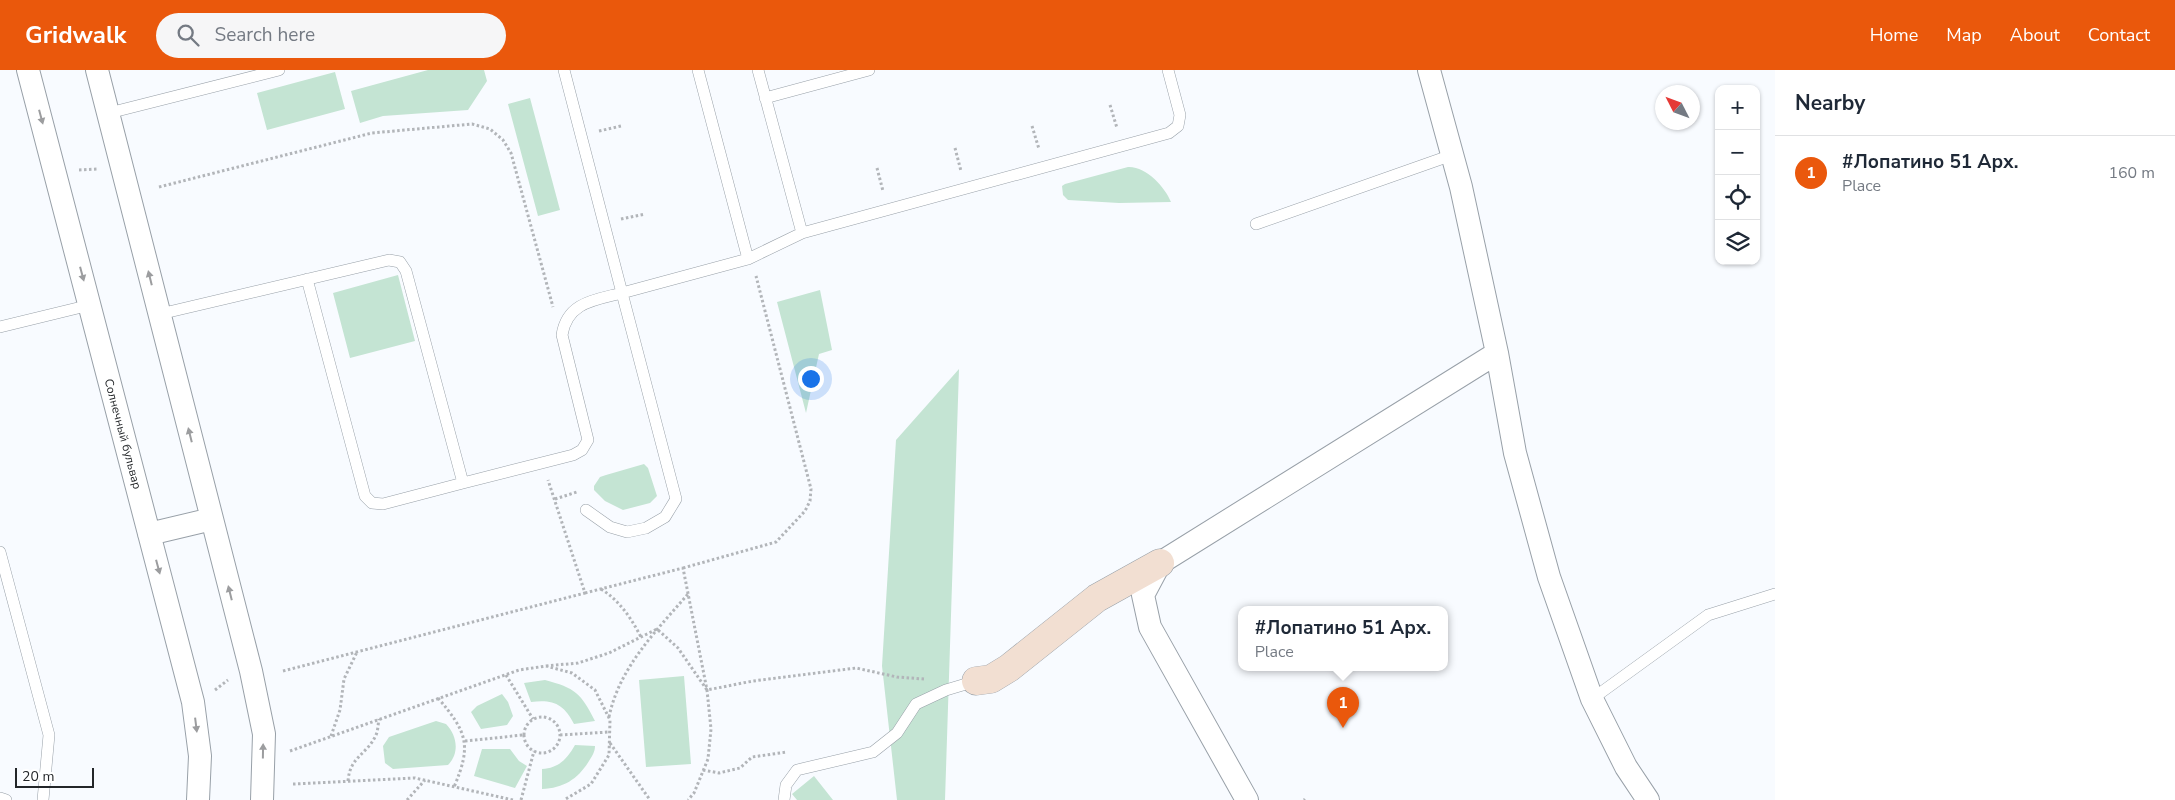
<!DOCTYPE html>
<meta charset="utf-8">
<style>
:root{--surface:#fff;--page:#f6f6f7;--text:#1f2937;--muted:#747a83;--line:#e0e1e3;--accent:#ea580c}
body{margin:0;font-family:"Nunito Sans",sans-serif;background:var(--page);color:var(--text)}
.controls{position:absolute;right:15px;top:15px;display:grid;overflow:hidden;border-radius:10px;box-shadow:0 1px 4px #0004}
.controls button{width:45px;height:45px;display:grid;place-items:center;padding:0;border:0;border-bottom:1px solid var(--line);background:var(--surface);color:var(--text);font:25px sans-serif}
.compass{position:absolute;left:1655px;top:15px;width:45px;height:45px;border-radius:50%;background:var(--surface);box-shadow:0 1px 4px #0004;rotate:312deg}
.scale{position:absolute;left:15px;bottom:12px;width:79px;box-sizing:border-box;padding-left:5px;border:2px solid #232629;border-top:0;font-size:14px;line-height:18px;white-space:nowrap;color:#232629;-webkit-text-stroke:4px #fff;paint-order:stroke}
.you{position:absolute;left:810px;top:308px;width:18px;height:18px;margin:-12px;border:4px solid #fff;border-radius:50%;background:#1a73e8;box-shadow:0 0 0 8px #1a73e833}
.badge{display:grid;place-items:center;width:32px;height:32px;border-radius:50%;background:var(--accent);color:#fff;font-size:16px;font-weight:700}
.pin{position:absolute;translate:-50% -41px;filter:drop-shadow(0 1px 2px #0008)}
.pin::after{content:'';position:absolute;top:26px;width:18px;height:15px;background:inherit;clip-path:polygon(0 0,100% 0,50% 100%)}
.popup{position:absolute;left:1238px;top:536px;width:210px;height:65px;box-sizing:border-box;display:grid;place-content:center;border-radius:10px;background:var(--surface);filter:drop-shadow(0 1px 4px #0005);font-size:16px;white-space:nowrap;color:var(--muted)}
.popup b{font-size:19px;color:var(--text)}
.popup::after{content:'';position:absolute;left:50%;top:100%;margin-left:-10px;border:10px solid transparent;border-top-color:var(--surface)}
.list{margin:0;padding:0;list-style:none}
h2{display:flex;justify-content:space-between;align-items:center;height:65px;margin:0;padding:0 20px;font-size:21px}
h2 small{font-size:16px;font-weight:400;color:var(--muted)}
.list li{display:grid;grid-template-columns:32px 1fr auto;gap:15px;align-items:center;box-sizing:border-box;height:75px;padding:0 20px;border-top:1px solid var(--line)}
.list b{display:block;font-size:19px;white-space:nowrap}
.list p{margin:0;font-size:16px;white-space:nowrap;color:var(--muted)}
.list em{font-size:16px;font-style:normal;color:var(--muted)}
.icon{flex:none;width:28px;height:28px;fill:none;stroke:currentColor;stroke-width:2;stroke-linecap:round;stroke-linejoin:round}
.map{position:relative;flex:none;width:1775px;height:730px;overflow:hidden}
header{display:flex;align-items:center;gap:30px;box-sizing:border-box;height:70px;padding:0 25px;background:var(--accent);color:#fff}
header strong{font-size:24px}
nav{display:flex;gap:28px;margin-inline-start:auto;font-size:18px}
.search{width:350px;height:45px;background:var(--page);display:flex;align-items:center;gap:12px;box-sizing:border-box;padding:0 18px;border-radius:28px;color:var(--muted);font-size:19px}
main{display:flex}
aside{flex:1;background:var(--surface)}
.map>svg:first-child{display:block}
.green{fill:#c4e4d3}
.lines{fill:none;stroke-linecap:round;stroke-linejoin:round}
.lane-casing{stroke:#98a0a8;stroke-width:12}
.street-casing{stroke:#98a0a8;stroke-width:24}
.secondary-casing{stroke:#98a0a8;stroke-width:29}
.path{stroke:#b2b5b9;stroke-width:3;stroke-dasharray:2.5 2.5;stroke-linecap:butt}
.lane{stroke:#fff;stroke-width:11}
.street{stroke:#fff;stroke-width:22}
.secondary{stroke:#f2dfd2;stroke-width:28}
.oneway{fill:#9c9d9f}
.labels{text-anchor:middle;stroke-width:4;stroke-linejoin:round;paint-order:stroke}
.street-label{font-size:12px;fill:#232629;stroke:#fff}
</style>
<header>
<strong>Gridwalk</strong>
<div class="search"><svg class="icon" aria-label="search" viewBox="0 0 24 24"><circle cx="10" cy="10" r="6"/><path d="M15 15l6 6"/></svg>Search here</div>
<nav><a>Home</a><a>Map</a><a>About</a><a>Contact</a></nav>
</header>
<main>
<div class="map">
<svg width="1775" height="730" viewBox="0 0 1775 730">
<rect width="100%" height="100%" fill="#f8fbff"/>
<!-- green -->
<path class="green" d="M428,0H484L487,11L468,40L383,46L360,53L351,21Z
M335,2L345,39L267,60L257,23Z
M530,28L560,140L538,146L508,34Z
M1128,97C1146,96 1165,117 1171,132L1119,133L1068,130L1063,125L1062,116L1065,114Z
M398,205L415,271L350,288L333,223Z
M820,220L832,280L819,284L806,343L777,232Z
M959,299L945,730H897L882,596L896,370Z
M644,394L648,398L657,426L650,433L623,440L605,431L594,420V416L600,407L606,405Z
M684,606L691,694L646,697L639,610Z
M545,610C575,618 581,623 595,651L574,654C564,634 553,629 531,632L524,613Z
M502,624L508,632L513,646L507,655L481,659L471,642L477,636Z
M436,651L446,654C457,665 460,683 448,695L393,699L385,693L383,676L389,667Z
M575,675L595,676C595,682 592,686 589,691C578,709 564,718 542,719V699C559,698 567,689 575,675Z
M482,679H510L519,691L527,696L515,718L474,706Z
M814,706L833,730H797L792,724Z"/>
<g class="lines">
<defs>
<path id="lane" d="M765,28L869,0
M109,43L279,0
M1256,154L1452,85
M802,163L1169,63L1178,56L1180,45L1168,0
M748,189L802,163L758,0
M307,209L365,426L372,433L383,434L463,413
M160,244L389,190L400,192L406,201L463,413L573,385L582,380L588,370L562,265C567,232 595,230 622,223L564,0
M0,257L90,235
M586,440L610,457L627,462L646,458L665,447L676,429L622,223L748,189L698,0
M0,482L49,665L43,730
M1592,629L1708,545L1775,524
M0,728L6,730
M784,730L786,715L797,700L873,682L897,663L916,634L946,620L976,611"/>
<path id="street" d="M28,0L193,632L200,686L198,730
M97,0L251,601L264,664L262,730
M1429,0L1461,117L1497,283L1515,383L1549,507L1592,629L1626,697L1648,730
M149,464L212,449
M1247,730L1150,557L1143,525L1160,493L1497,283"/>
<path id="secondary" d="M976,611L991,609L1009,598L1097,528L1160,493"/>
</defs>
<!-- lane casing -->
<use href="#lane" class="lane-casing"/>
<!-- street casing -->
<use href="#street" class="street-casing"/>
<!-- secondary casing -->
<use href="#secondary" class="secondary-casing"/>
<!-- path -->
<path class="path" d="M1110,35L1117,58
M1032,56L1039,79
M599,61L621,56
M955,78L961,101
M877,98L883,121
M79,100L98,99
M159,117L372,63L472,54L490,59L503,70L511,83L553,237
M621,149L645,144
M555,429L577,422
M683,498L776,472L805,441L810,431L811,419L756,206
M601,519C620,531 631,548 641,567
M585,523L683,498L707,620L711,659L708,689L694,723L688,730
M546,596L578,593L609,583L657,559L678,578L707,620L753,611L856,598L897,607L924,609
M283,601L585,523L548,410
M506,605L533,649
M215,620L228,610
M438,628C467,662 472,675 454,717
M524 665a18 18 0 1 1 36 0a18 18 0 1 1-36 0Z
M609,647C619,598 656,561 688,524
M560,665L609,662
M331,666L340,640L344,609L357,582
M465,671L523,665
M610,673L650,730
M290,681L519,600L546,596L572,603L595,620L610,650L609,685L591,714L564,730
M703,700L719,703L740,698L752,687L787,682
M348,711C350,686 367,685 376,665C378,661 378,654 379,649
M293,714L415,708L513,730
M407,730L425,710
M521,730L534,681
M1304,730L1305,729"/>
<!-- lane -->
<use href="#lane" class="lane"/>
<!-- street -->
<use href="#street" class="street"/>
<!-- secondary -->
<use href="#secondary" class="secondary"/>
</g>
<!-- one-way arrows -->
<defs><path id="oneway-solid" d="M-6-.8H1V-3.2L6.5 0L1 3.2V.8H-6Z" transform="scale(1.25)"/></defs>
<g class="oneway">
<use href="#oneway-solid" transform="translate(41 47) rotate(75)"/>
<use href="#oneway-solid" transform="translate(82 204) rotate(75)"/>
<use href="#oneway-solid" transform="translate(150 208) rotate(-104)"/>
<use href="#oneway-solid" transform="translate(190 365) rotate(-104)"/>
<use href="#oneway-solid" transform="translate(158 497) rotate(75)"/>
<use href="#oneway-solid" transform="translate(230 523) rotate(-104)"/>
<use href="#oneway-solid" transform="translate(196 655) rotate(83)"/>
<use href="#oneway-solid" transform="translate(263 681) rotate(-89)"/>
</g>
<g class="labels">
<!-- street labels -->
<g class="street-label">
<text transform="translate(123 364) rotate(75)" y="4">Солнечный бульвар</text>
</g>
</g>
</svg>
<div class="controls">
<button>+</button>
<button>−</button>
<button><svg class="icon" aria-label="locate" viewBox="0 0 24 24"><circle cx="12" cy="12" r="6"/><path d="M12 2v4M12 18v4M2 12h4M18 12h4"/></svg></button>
<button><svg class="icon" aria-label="layers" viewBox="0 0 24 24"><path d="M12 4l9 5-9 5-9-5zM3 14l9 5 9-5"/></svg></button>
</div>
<svg class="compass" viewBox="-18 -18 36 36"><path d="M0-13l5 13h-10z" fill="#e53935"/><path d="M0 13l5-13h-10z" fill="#747a83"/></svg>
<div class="scale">20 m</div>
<div class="you"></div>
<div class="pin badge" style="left:1343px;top:658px">1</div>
<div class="popup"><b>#Лопатино 51 Арх.</b>Place</div>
</div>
<aside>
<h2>Nearby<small></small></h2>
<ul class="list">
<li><span class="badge">1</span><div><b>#Лопатино 51 Арх.</b><p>Place</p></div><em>160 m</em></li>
</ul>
</aside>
</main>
